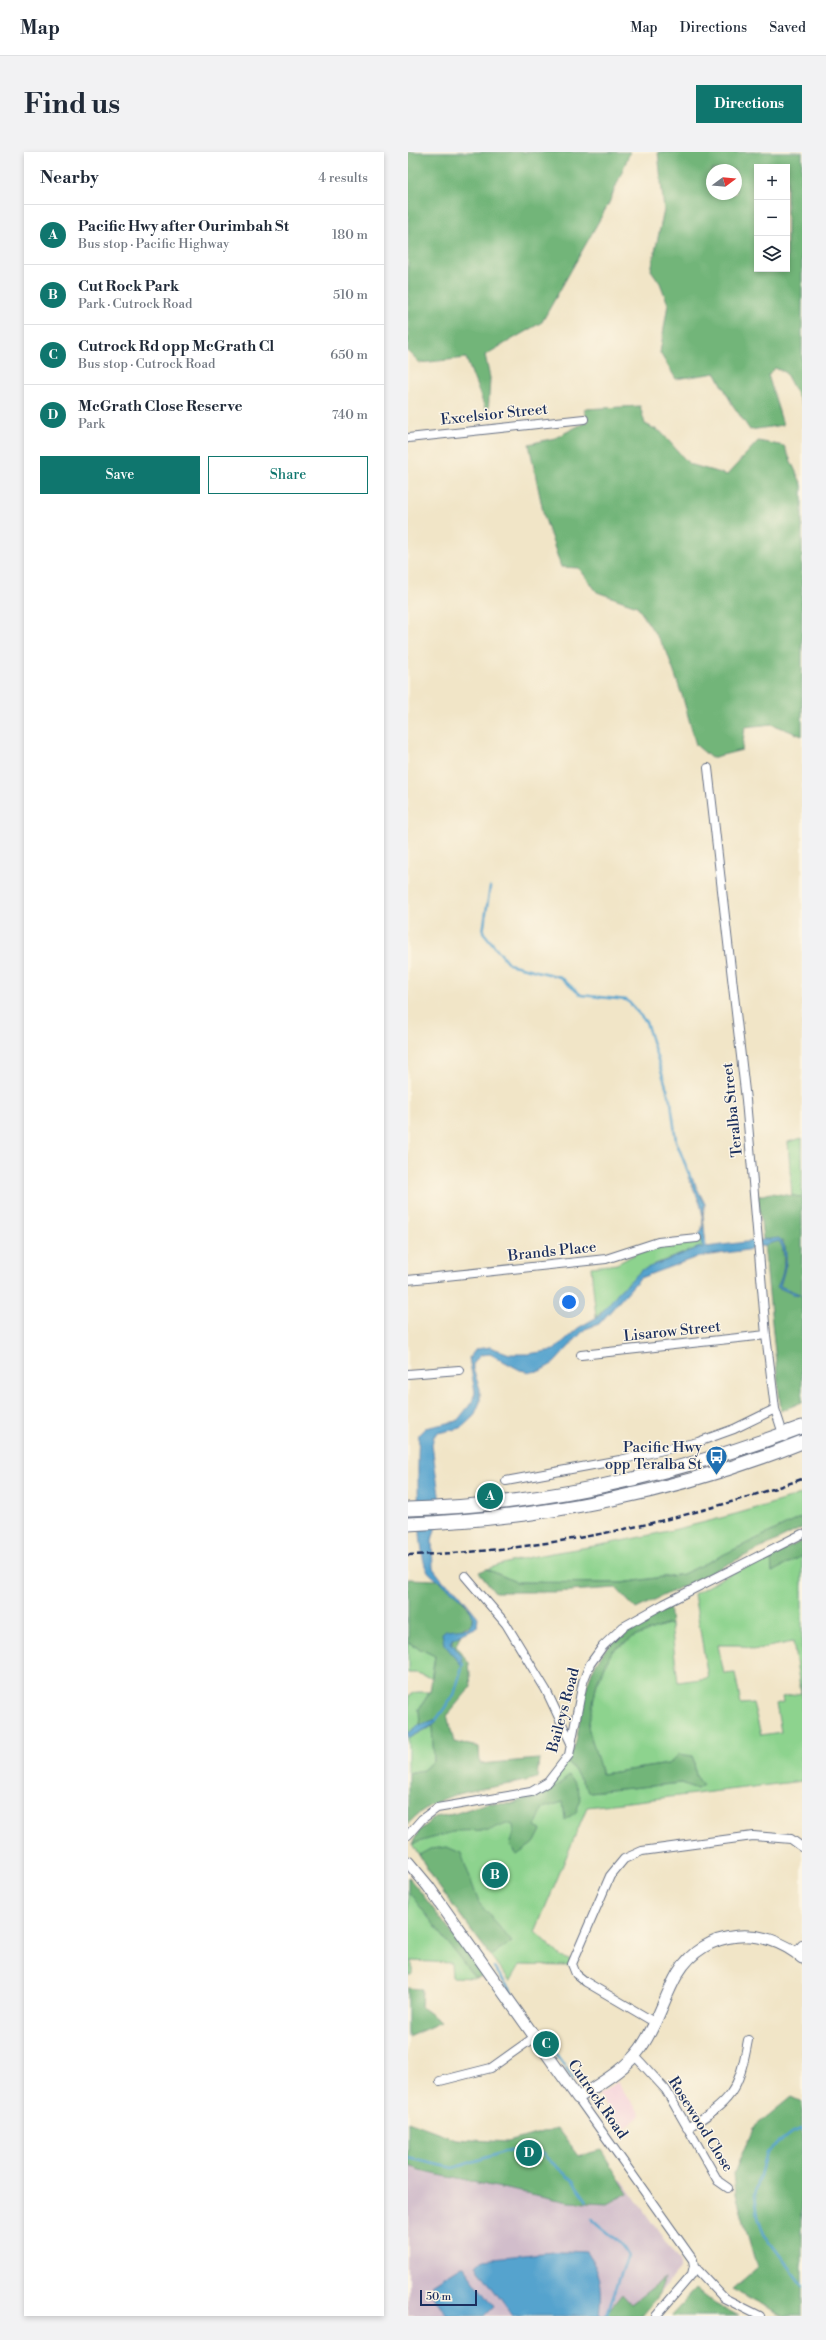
<!DOCTYPE html>
<meta charset="utf-8">
<style>
:root{--surface:#fff;--page:#f2f2f3;--text:#1f2937;--muted:#747a83;--line:#e0e1e3;--accent:#0f766e}
body{margin:0;font-family:"Libre Bodoni",serif;background:var(--page);color:var(--text)}
.controls{position:absolute;right:12px;top:12px;display:grid;overflow:hidden;border-radius:0px;box-shadow:0 2px 6px #0003}
.controls button{width:36px;height:36px;display:grid;place-items:center;padding:0;border:0;border-bottom:1px solid var(--line);background:var(--surface);color:var(--text);font:20px sans-serif}
.compass{position:absolute;left:298px;top:12px;width:36px;height:36px;border-radius:50%;background:var(--surface);box-shadow:0 2px 6px #0003;rotate:74deg}
.scale{position:absolute;left:12px;bottom:10px;width:57px;box-sizing:border-box;padding-left:4px;border:2px solid #1b2f5e;border-top:0;font-size:11px;line-height:14px;white-space:nowrap;color:#1b2f5e;-webkit-text-stroke:3px #fcf5e5;paint-order:stroke}
.you{position:absolute;left:161px;top:1150px;width:14px;height:14px;margin:-10px;border:3px solid #fff;border-radius:50%;background:#1a73e8;box-shadow:0 0 0 6px #1a73e833}
.badge{display:grid;place-items:center;width:26px;height:26px;border-radius:50%;background:var(--accent);color:#fff;font-size:13px;font-weight:700}
.pin{position:absolute;translate:-50% -50%;border:2px solid #fff;box-shadow:0 1px 4px #0006}
.list{margin:0;padding:0;list-style:none}
h2{display:flex;justify-content:space-between;align-items:center;height:52px;margin:0;padding:0 16px;font-size:17px}
h2 small{font-size:13px;font-weight:400;color:var(--muted)}
.list li{display:grid;grid-template-columns:26px 1fr auto;gap:12px;align-items:center;box-sizing:border-box;height:60px;padding:0 16px;border-top:1px solid var(--line)}
.list b{display:block;font-size:15px;white-space:nowrap}
.list p{margin:0;font-size:13px;white-space:nowrap;color:var(--muted)}
.list em{font-size:13px;font-style:normal;color:var(--muted)}
.actions{display:flex;gap:8px;padding:12px 16px}
.actions a{flex:1;padding:9px 0;border:1px solid var(--accent);border-radius:0px;text-align:center;font-size:14px;color:var(--accent)}
.actions .main{background:var(--accent);color:#fff}
.icon{flex:none;width:22px;height:22px;fill:none;stroke:currentColor;stroke-width:2;stroke-linecap:round;stroke-linejoin:round}
.map{position:relative;flex:none;width:394px;height:2164px;overflow:hidden;border-radius:0px}
header{display:flex;align-items:center;gap:24px;box-sizing:border-box;height:56px;padding:0 20px;background:var(--surface);border-bottom:1px solid var(--line)}
header strong{font-size:19px}
nav{display:flex;gap:22px;margin-inline-start:auto;font-size:14px}
.intro{display:flex;align-items:center;justify-content:space-between;box-sizing:border-box;height:96px;padding:0 24px}
h1{margin:0;font-size:28px}
.button{padding:10px 18px;border-radius:0px;background:var(--accent);color:#fff;font-size:14px;font-weight:700}
main{display:flex;gap:24px;padding:0 24px}
aside{flex:1;background:var(--surface);border-radius:0px;box-shadow:0 2px 6px #0003}
.map>svg:first-child{display:block}
.built{fill:#f5cfda}
.industrial{fill:#d1bdcb}
.green{fill:#8dd38e;stroke:#548176;fill-rule:evenodd}
.forest{fill:#72b579;stroke:#46726c;fill-rule:evenodd}
.water{fill:#54a3ce;stroke:#386996}
.lines{fill:none;stroke-linecap:round;stroke-linejoin:round}
.stream{stroke:#54a3ce;stroke-width:2.5}
.street-casing{stroke:#666f83;stroke-width:10}
.secondary-casing{stroke:#666f83;stroke-width:13}
.primary-casing{stroke:#666f83;stroke-width:15}
.street{stroke:#fff;stroke-width:8}
.secondary{stroke:#fff;stroke-width:11}
.primary{stroke:#fff;stroke-width:13}
.rail{stroke:#1b2f5e;stroke-width:2.5;stroke-dasharray:6 3;stroke-linecap:butt}
.labels{text-anchor:middle;stroke-width:3;stroke-linejoin:round;paint-order:stroke}
.street-label{font-size:15px;fill:#1b2f5e;stroke:#fcf5e5}
.poi-label{font-size:15px;fill:#1b2f5e;stroke:#fcf5e5;text-anchor:end}
</style>
<header>
<strong>Map</strong>
<nav><a>Map</a><a>Directions</a><a>Saved</a></nav>
</header>
<div class="intro"><h1>Find us</h1><a class="button">Directions</a></div>
<main>
<aside>
<h2>Nearby<small>4 results</small></h2>
<ul class="list">
<li><span class="badge">A</span><div><b>Pacific Hwy after Ourimbah St</b><p>Bus stop · Pacific Highway</p></div><em>180 m</em></li>
<li><span class="badge">B</span><div><b>Cut Rock Park</b><p>Park · Cutrock Road</p></div><em>510 m</em></li>
<li><span class="badge">C</span><div><b>Cutrock Rd opp McGrath Cl</b><p>Bus stop · Cutrock Road</p></div><em>650 m</em></li>
<li><span class="badge">D</span><div><b>McGrath Close Reserve</b><p>Park</p></div><em>740 m</em></li>
</ul>
<div class="actions"><a class="main">Save</a><a>Share</a></div>
</aside>
<div class="map">
<svg width="394" height="2164" viewBox="0 0 394 2164">
<rect width="100%" height="100%" fill="#fcf5e5"/>
<filter id="ink" filterUnits="userSpaceOnUse"><feTurbulence type="fractalNoise" baseFrequency=".025" numOctaves="2"/><feDisplacementMap in="SourceGraphic" scale="8" xChannelSelector="R" yChannelSelector="G"/><feConvolveMatrix kernelMatrix="1 2 1 2 8 2 1 2 1" color-interpolation-filters="sRGB"/></filter>
<filter id="wash" filterUnits="userSpaceOnUse"><feTurbulence type="fractalNoise" baseFrequency=".012" numOctaves="4" result="noise"/><feDisplacementMap in="SourceGraphic" scale="16" xChannelSelector="R" yChannelSelector="G"/><feGaussianBlur stdDeviation="0.9" result="paint"/><feColorMatrix in="noise" values="0 0 0 0 0 0 0 0 0 0 0 0 0 0 0 0 0 1.4 0 .05"/><feComposite in="paint" operator="in"/></filter>
<g filter="url(#wash)">
<rect width="100%" height="100%" fill="#f1e5c7"/>
<!-- built -->
<path class="built" d="M209,1930L233,1963L215,1978L190,1943Z"/>
<!-- industrial -->
<path class="industrial" d="M0,1986L214,2028L271,2109V2118L232,2164H0Z"/>
<!-- green -->
<path class="green" d="M394,986V1045L384,1044L380,990Z
M296,1086L297,1097L292,1095L247,1112L188,1165L183,1115L209,1112L231,1100L252,1093Z
M394,1342V1365L276,1422L214,1431L108,1430L79,1417C124,1401 172,1398 218,1388C278,1376 336,1361 394,1342Z
M363,1404L364,1420L394,1404V1629L179,1655L127,1780L154,1805L162,1808V1814L112,1813L102,1830L29,1732L4,1692L11,1679L27,1665L46,1662L80,1651L103,1652L144,1632L160,1609L181,1640L274,1631L289,1637L295,1633L288,1624L285,1604L261,1612L193,1622L180,1575L189,1531L204,1499L226,1485L259,1472L263,1473L270,1530L300,1526L286,1442L314,1426ZM385,1490L393,1541L374,1545L375,1550L368,1552L373,1580L353,1583L345,1551L333,1552L327,1521L316,1522L310,1493H331L345,1498Z
M0,1491L27,1504L23,1526L9,1521H0Z
M9,1540H22L11,1557L12,1573L0,1581V1544Z
M24,1574L26,1609L15,1618L0,1621V1587Z
M0,1739L4,1742L67,1826L44,1825L43,1811L4,1809V1823H0Z"/>
<!-- forest -->
<path class="forest" d="M0,0H222L201,51L134,170L77,203L82,226L80,264L58,206L12,211L0,199Z
M250,0H394V252L377,220L367,216L360,223L375,273L342,278L324,252L308,221L268,227L252,201L260,152L252,131L243,118L256,58ZM349,15H379V117H349ZM304,18H328V42H304Z
M232,254L237,272L253,280L281,312L319,323L350,289L376,294L394,333V584L364,572L337,575L334,598L303,606L288,593L275,546L259,500L229,454L189,440L171,416L153,415L136,364L121,292L147,286L180,269L176,257Z
M363,1041L394,1045V1250L373,1259L356,1092L371,1089L375,1096L376,1114H378L377,1095L374,1089L355,1087L350,1044Z
M394,1365V1376L228,1457L208,1436L147,1440H87L71,1420L79,1417L108,1430L214,1431L275,1422Z
M394,1389V1404L364,1420L363,1404Z
M0,1427L29,1428L47,1440L64,1461C65,1477 61,1472 50,1478C45,1480 40,1488 36,1492L45,1501L44,1487L53,1482L48,1494L61,1511L63,1535L39,1563L46,1590L71,1595L72,1612L131,1607L129,1626C84,1639 33,1634 0,1672V1621L15,1618L26,1609L24,1574L29,1567L12,1573L11,1557L22,1540L27,1504L0,1491Z
M261,1454L263,1473L259,1472L226,1485L204,1499L189,1531L180,1575L194,1622L261,1612L271,1602L285,1604L288,1624L295,1633L289,1637L274,1631L181,1640L160,1609C169,1595 170,1577 173,1559C186,1493 205,1486 261,1454Z
M161,1624L166,1629L173,1647L168,1660L157,1668L155,1650L135,1656L127,1675L133,1678L127,1690L109,1703L102,1693L106,1680L105,1673L98,1671L82,1678L48,1679L4,1692L11,1679L27,1665L46,1662L80,1651L103,1652L126,1647L148,1635Z
M39,1695L53,1701L71,1751L104,1790L83,1804L29,1732L11,1703L22,1697Z
M0,1725L11,1738L76,1824L67,1826L0,1739Z
M0,1836L14,1837L13,1855L33,1870L0,1885Z
M383,1945L394,1950V2164H377L324,2137L349,2116L328,2042L326,2021L345,1976Z
M0,1969L48,1987L100,1990L149,1976L170,2004L193,1998L220,2041L200,2052L161,2050L21,2021L0,2014Z
M257,2126L249,2146L234,2164H196L214,2142L223,2152Z
M288,2137L307,2152L330,2164H263Z"/>
<!-- water -->
<path class="water" d="M280,1025L284,1026L297,1052L295,1063L298,1095L371,1086C384,1099 376,1120 372,1134L394,1143L385,1142L369,1135C376,1123 380,1101 371,1089L339,1098L289,1105L232,1126L191,1172L177,1177L146,1211L132,1219L122,1220L112,1218L82,1202L73,1203L65,1211V1217L72,1237V1250L66,1264L53,1276L30,1281L26,1284L24,1293L33,1357L24,1388L25,1416L35,1429L49,1439L70,1465L69,1475L44,1487L43,1490L53,1504L55,1515L36,1492L34,1481L38,1478L60,1476C80,1455 28,1432 19,1418C9,1403 9,1304 11,1282L17,1276L49,1269L64,1250L67,1240L61,1206L68,1197L82,1195L102,1202H120L146,1198L170,1176L191,1164L211,1139L234,1118L292,1095L295,1096L291,1084C291,1080 294,1079 294,1076C298,1057 287,1041 280,1025Z
M29,1567L27,1572L0,1587V1581L12,1573Z
M155,2099L179,2100C194,2123 195,2137 192,2164H105L68,2114L75,2107Z
M54,2114H56L86,2155L77,2164H39L24,2141V2133Z"/>
<g class="lines">
<!-- stream -->
<path class="stream" d="M82,735L75,780L101,812L152,825L173,843L219,848L238,870L263,950L268,989L283,1027
M28,1568L46,1543L55,1512
M86,1815L117,1860
M118,1861L156,1913
M158,1916L165,1927
M394,1977L383,1981L358,2000L347,2043L350,2065L356,2082L394,2133
M0,2006L45,2016L102,1998L132,2000L165,2029L179,2049
M184,2067C197,2080 212,2087 220,2103L198,2164"/>
</g>
</g>
<g filter="url(#ink)">
<g class="lines">
<defs>
<path id="street" d="M0,286L176,267
M300,616L338,948L358,1183L367,1257L376,1285
M0,1128L198,1107L250,1090L289,1086
M173,1203L358,1183
M0,1222L51,1218
M98,1329L212,1308L290,1290L326,1277L367,1257
M57,1424L98,1472L138,1538L163,1591
M0,1683L14,1667L29,1656L123,1640L140,1630L161,1603L175,1530L182,1512L195,1494L215,1475L256,1452L394,1382
M388,1801L394,1793
M246,1870L178,1830L168,1822L164,1812L202,1724L216,1707L234,1699L345,1684L383,1687L394,1695
M227,1904L258,1938L310,2029L320,2036
M32,1929L83,1916L128,1884
M170,1946L285,2108L286,2114L284,2122L248,2164
M279,1976C323,1950 331,1939 340,1888
M286,2114L316,2146L352,2164"/>
<path id="secondary" d="M0,1710L20,1734L170,1946C191,1932 218,1917 232,1897C249,1874 256,1845 270,1821C297,1776 357,1773 394,1806"/>
<path id="primary" d="M0,1357C134,1354 269,1322 394,1275
M0,1372C133,1367 270,1340 394,1290"/>
</defs>
<!-- street casing -->
<use href="#street" class="street-casing"/>
<!-- secondary casing -->
<use href="#secondary" class="secondary-casing"/>
<!-- primary casing -->
<use href="#primary" class="primary-casing"/>
<!-- street -->
<use href="#street" class="street"/>
<!-- secondary -->
<use href="#secondary" class="secondary"/>
<!-- primary -->
<use href="#primary" class="primary"/>
<!-- rail -->
<path class="rail" d="M0,1403C133,1400 269,1371 394,1327"/>
</g>
</g>
<!-- icons -->
<defs>
<symbol id="bus-pin" viewBox="-11 -11 22 30"><path d="M0 17L-7.5 6A9.5 9.5 0 1 1 7.5 6Z" fill="#1f6fb2" stroke="#fcf5e5"/><path d="M-5-6H5V4H4V6H2V4H-2V6H-4V4H-5ZM-3.5-4V0h7V-4ZM-3.5 1.2v1.5H-2V1.2ZM2 1.2v1.5H3.5V1.2Z" fill="#fff"/></symbol>
</defs>
<g fill-rule="evenodd">
<use href="#bus-pin" x="296" y="1292" width="25" height="34"/>
</g>
<g class="labels">
<!-- street labels -->
<g class="street-label">
<text transform="translate(86 262) rotate(-6)" y="5">Excelsior Street</text>
<text transform="translate(324 958) rotate(-96)" y="5">Teralba Street</text>
<text transform="translate(144 1099) rotate(-6)" y="5">Brands Place</text>
<text transform="translate(264 1179) rotate(-6)" y="5">Lisarow Street</text>
<text transform="translate(155 1558) rotate(-75)" y="5">Baileys Road</text>
<text transform="translate(190 1947) rotate(55)" y="5">Cutrock Road</text>
<text transform="translate(293 1972) rotate(58)" y="5">Rosewood Close</text>
</g>
<!-- poi labels -->
<g class="poi-label">
<text x="294" y="1300">Pacific Hwy<tspan x="294" dy="17">opp Teralba St</tspan></text>
</g>
</g>
</svg>
<div class="controls">
<button>+</button>
<button>−</button>
<button><svg class="icon" aria-label="layers" viewBox="0 0 24 24"><path d="M12 4l9 5-9 5-9-5zM3 14l9 5 9-5"/></svg></button>
</div>
<svg class="compass" viewBox="-18 -18 36 36"><path d="M0-13l5 13h-10z" fill="#e53935"/><path d="M0 13l5-13h-10z" fill="#747a83"/></svg>
<div class="scale">50 m</div>
<div class="you"></div>
<div class="pin badge" style="left:82px;top:1344px">A</div>
<div class="pin badge" style="left:87px;top:1723px">B</div>
<div class="pin badge" style="left:138px;top:1892px">C</div>
<div class="pin badge" style="left:121px;top:2001px">D</div>
</div>
</main>
